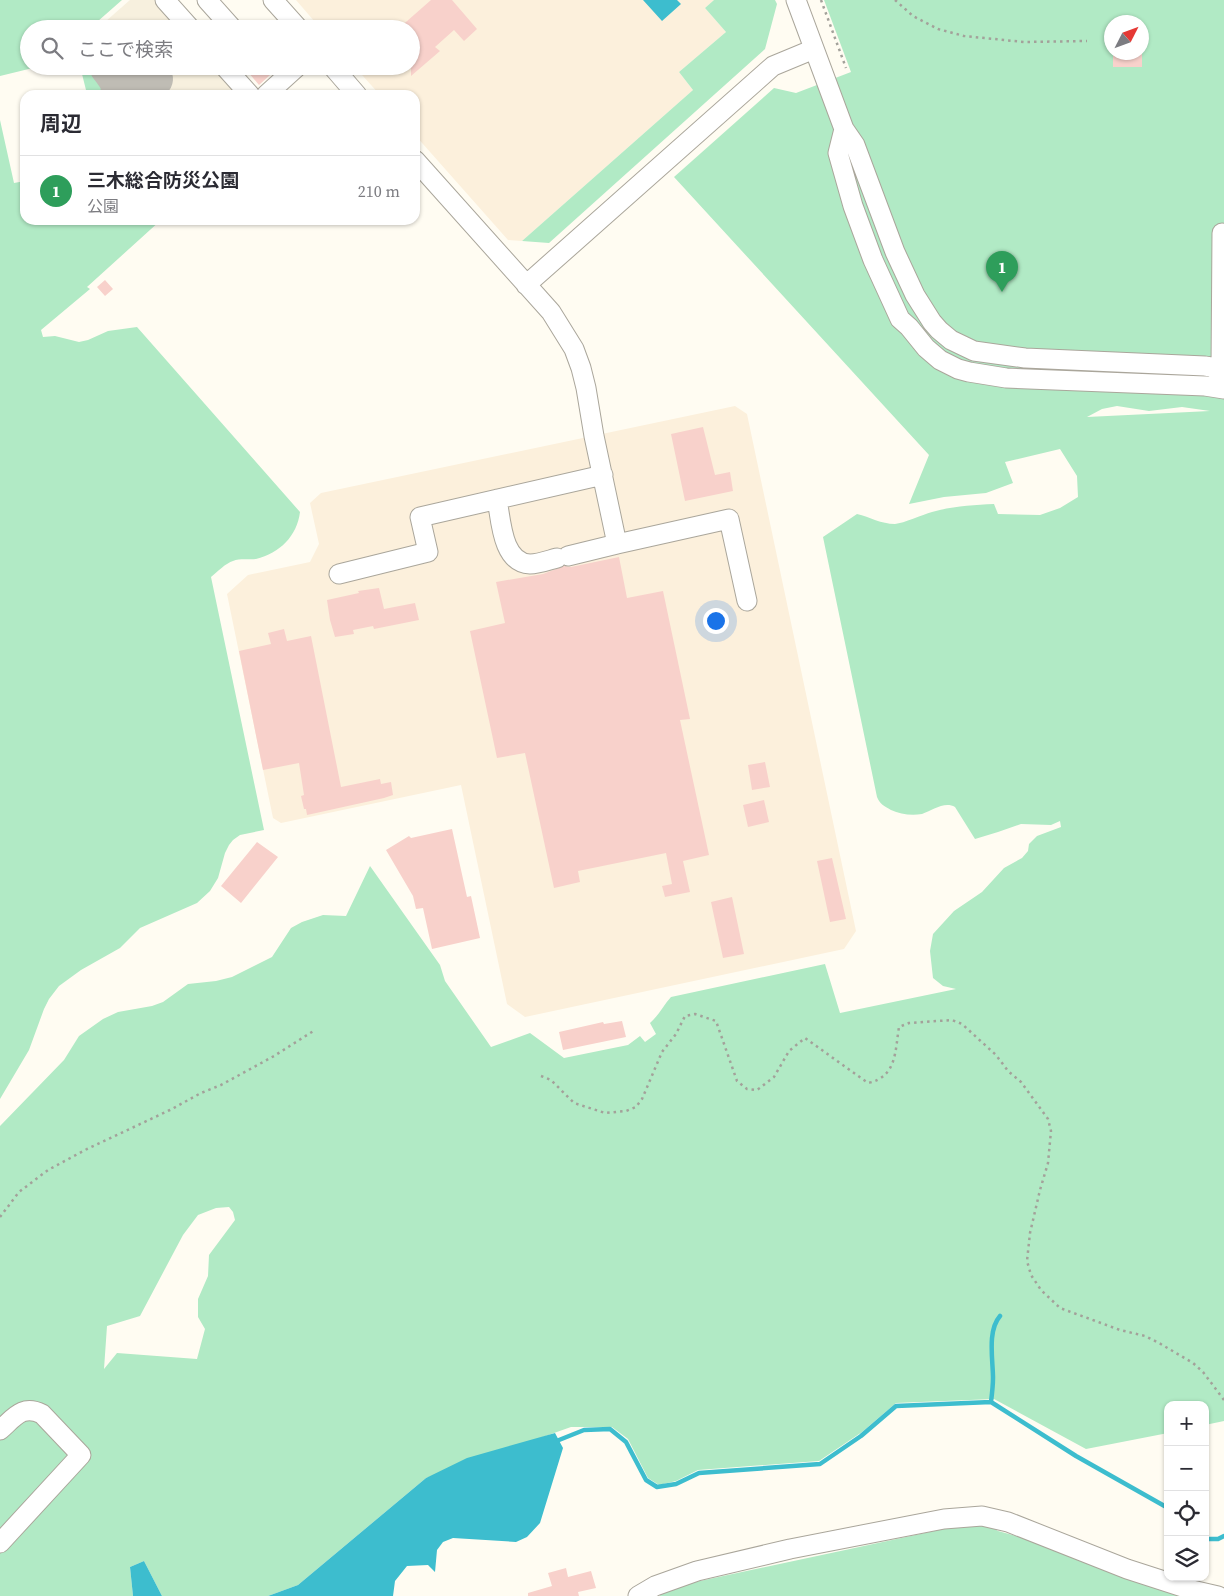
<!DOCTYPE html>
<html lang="ja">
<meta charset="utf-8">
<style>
:root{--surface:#fff;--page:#f7f7f7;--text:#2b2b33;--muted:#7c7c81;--line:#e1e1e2;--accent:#1f5d74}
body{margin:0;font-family:"Source Serif 4","Noto Sans JP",serif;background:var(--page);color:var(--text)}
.controls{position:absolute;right:15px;bottom:15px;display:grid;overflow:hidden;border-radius:10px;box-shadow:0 1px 4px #0004}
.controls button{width:45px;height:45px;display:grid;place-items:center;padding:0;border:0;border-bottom:1px solid var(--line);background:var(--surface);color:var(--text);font:25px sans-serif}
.compass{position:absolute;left:1104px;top:15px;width:45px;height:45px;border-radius:50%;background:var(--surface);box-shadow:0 1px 4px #0004;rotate:48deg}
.you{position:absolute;left:715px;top:620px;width:18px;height:18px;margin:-12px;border:4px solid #fff;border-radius:50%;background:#1a73e8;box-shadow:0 0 0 8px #1a73e833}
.badge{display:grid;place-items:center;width:32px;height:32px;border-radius:50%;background:var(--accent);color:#fff;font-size:16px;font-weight:700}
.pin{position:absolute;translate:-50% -41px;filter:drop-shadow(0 1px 2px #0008)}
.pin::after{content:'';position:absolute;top:26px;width:18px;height:15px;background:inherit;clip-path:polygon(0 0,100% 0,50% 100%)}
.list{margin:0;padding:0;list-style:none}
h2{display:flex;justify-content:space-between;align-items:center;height:65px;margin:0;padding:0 20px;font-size:21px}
h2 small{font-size:16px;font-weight:400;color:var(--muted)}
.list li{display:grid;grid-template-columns:32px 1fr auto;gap:15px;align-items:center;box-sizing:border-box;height:70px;padding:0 20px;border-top:1px solid var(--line)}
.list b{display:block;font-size:19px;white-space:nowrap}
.list p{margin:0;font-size:16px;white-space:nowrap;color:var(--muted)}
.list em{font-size:16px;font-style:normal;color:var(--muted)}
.icon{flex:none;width:28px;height:28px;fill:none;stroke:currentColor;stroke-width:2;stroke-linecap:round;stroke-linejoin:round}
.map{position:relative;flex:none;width:1224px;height:1596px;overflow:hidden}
.search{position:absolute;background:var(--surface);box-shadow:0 1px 4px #0004;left:20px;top:20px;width:400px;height:55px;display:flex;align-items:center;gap:12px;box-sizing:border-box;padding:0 18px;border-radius:28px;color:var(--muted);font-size:19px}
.panel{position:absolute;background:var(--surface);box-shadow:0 1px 4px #0004;left:20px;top:90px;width:400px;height:135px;border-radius:15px}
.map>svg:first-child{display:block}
.commercial{fill:#fcf0dc}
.built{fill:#f7f0de}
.green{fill:#b1eac5;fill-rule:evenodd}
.water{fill:#3dbdce}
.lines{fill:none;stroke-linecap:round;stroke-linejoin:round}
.stream{stroke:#3dbdce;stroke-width:4.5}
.taxiway{stroke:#bfbcb4;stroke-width:38}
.building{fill:#f8d1cb}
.minor-casing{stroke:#aaa69b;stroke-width:21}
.path{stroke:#a3a19a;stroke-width:2.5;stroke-dasharray:2.5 4;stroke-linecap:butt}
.minor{stroke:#fff;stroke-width:19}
</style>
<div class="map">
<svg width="1224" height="1596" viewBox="0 0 1224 1596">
<rect width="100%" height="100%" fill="#fffcf2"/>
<!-- commercial -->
<path class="commercial" d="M296,0H714L705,8L726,32L679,72L693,90L522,241L508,240L415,135V95H380L354,66H411V29H321Z
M735,406L747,414L856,931L844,949L525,1017L507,1004L461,785L281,823L273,818L227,594L248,575L310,562L319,544L310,503L321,493Z"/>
<!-- built -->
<path class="built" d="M130,0H158L184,29H97Z
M94,66H217L243,95H108L110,89L109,83Z"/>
<!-- green -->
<path class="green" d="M0,0H122L89,29H29V39L23,41L26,62L29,61V66H41L0,76Z
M714,0H775L777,4L765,49L549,243L522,241L693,90L679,72L726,32L705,8Z
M824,0H1224V1421L1205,1425V1405H1168V1433L1086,1449L994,1399L896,1403L862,1432L819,1461L698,1470L676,1481L659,1485L648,1478L628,1439L612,1427H571L426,1478L298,1585L268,1596H162L144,1561L130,1567L133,1596H0V1126L64,1060L79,1036L103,1019L118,1012L152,1006L163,1002L188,984L216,981L232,977L272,957L291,928L302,922L323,915L346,916L370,866L440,965L445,981L491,1047L530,1033L564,1058L628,1045L640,1036L645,1042L656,1034L650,1023C659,1015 663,1006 671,997L825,964L840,1013L956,989L943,986L933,978L930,951L933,934L954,911L982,892L1004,868L1022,858L1028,851L1029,844L1037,836L1061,827L1060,821L1051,825L1021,824L998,832L975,839L955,807C944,801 932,811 922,814C911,816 900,814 891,810C884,806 880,804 877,797L823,537L857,514C870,517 881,524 895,524C904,523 922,515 932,512C953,506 973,505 994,504L998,514L1040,515L1060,508L1078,497L1077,476L1060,449L1005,462L1013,483L986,493L944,497L909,504L929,455L674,177L774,88L796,93L851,72ZM1112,22H1142V52H1112ZM1117,406L1149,411L1182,407L1210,411L1087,417L1102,409ZM229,1207L233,1212L235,1220L209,1255L208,1276L198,1299V1317L205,1329L197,1359L117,1353L104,1369L107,1326L140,1316L183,1235L198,1215L216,1208Z
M80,66H86L104,86L105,89L103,93L94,95L87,94Z
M0,120L14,183L25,181V220H161L87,287L90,289L41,330L43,337L55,336L79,342L88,340L108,331L137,327L300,512C297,536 280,553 256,559C249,560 240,558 233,561C226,563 217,572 211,577L264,830L240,835L233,840L229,845L225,853L218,878L210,891L197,903L140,928L120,948L81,970L59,986L49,999L44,1009L29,1050L0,1099Z
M981,1521L998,1531L1224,1594V1596H659L672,1587Z"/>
<!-- water -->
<path class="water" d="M643,0H677L681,4L662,21Z
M555,1433L563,1448L540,1523L527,1537L516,1542L453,1538L443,1542L437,1550L435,1572L428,1565L407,1566L395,1581L393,1596H268L298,1585L426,1478L467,1458Z
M144,1561L162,1596H133L130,1567Z"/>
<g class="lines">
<!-- stream -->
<path class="stream" d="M991,1402C992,1394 993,1386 993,1378C993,1360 987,1331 1000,1316
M559,1440L584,1430L610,1429L626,1442L646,1480L657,1487L676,1484L699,1473L820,1464L861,1436L896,1406L991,1402L1076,1456L1168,1508
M1205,1539H1218L1224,1536"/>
<!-- taxiway -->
<path class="taxiway" d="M108,66C115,76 122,82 119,95
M135,95L154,79"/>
</g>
<!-- building -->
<path class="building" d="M431,0H452L477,29L464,41L454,30L435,47L440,51L411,76V29H398Z
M1113,52H1142V67H1113Z
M243,66H280L259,85Z
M105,280L113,289L105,296L97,287Z
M703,427L715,475L730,472L733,491L685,501L671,434Z
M619,557L627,598L663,591L690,719L680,720L709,855L683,861L690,892L665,897L662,886L672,884L666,853L578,871L580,882L554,888L525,753L497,758L470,631L505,623L496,582L543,574L564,566L571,567Z
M379,588L384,609L415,603L419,620L374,629L373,626L353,630L354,634L335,637L330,620L327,600L359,593L358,591Z
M284,629L287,641L311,636L341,787L380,779L381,784L391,782L393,795L384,798L307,815L306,809H304L301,796L304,795L299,763L263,770L239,651L271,644L268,633Z
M765,762L770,787L752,790L748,765Z
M764,800L769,822L748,827L743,805Z
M452,829L467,897L471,896L480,938L432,949L423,908L416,909L413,896L386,850L409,836L411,838Z
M257,842L278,857L241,903L221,886Z
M832,858L846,919L830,922L817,861Z
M732,897L744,954L723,958L711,902Z
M622,1021L626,1037L563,1050L559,1032L603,1022L604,1024Z
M566,1568L568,1577L591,1571L596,1588L578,1592L579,1596H528V1593L552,1586L548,1573Z"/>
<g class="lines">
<defs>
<path id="minor" d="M165,0L191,29
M207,0L233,29
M273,0L299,29
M796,0L844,129L855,145L895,252L915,295L932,322L939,330L951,340L974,351L1025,358L1205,366L1224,369
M224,66L250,95
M332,66L357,95
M266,95L298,66
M844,129L838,153L853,206L873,260L900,319L909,327L926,348L940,360L958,369L969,372L1006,378L1205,386L1224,389
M415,160L551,312L574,349L581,368L586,388L594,436L617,544L729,519L747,601
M526,285L773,66L814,49
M1218,379L1221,369L1222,233
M497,499C501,520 502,563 530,564C539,564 549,560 557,558
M568,556L617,544
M339,574L428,552L420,517L603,475
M0,1430C14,1418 22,1404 42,1414L81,1455L0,1543
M638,1596L655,1586L697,1571L790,1549L944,1519L982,1516L1008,1522L1127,1569L1192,1590L1218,1596"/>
</defs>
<!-- minor casing -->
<use href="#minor" class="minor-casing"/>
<!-- path -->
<path class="path" d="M821,0L846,68
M895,0L913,16L938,29L964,36L1024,42L1087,41
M541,1076L551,1080L574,1103L605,1113L626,1111L636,1107L642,1099L662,1052L676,1034L685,1016L695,1014L716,1021L737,1081L747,1089L757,1090L774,1077L789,1051L805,1038L868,1083C897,1077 895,1051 899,1027L909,1023L952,1020L962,1024L996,1055L1008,1071L1021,1082L1048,1119L1051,1131L1048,1163L1040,1190L1030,1233L1027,1261L1031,1275L1041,1290L1060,1308L1120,1330L1145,1336L1159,1343L1193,1363L1203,1372L1224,1400
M0,1217L19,1192L48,1170L87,1149L170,1110L201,1093L221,1085L274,1056L315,1030"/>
<!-- minor -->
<use href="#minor" class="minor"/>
</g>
</svg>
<div class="controls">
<button>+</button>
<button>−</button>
<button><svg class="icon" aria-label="locate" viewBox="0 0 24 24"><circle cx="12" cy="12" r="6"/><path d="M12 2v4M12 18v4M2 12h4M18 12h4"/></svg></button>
<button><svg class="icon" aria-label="layers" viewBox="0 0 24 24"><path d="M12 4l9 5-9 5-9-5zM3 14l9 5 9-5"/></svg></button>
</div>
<svg class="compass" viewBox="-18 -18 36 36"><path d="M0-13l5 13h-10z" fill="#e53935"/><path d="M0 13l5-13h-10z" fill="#7c7c81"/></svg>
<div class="you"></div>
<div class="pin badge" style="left:1002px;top:292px;background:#2e9e5b">1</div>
<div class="search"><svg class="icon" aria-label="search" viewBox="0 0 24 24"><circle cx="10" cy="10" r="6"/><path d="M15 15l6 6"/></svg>ここで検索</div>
<section class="panel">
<h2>周辺<small></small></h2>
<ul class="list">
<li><span class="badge" style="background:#2e9e5b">1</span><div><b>三木総合防災公園</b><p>公園</p></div><em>210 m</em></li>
</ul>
</section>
</div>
